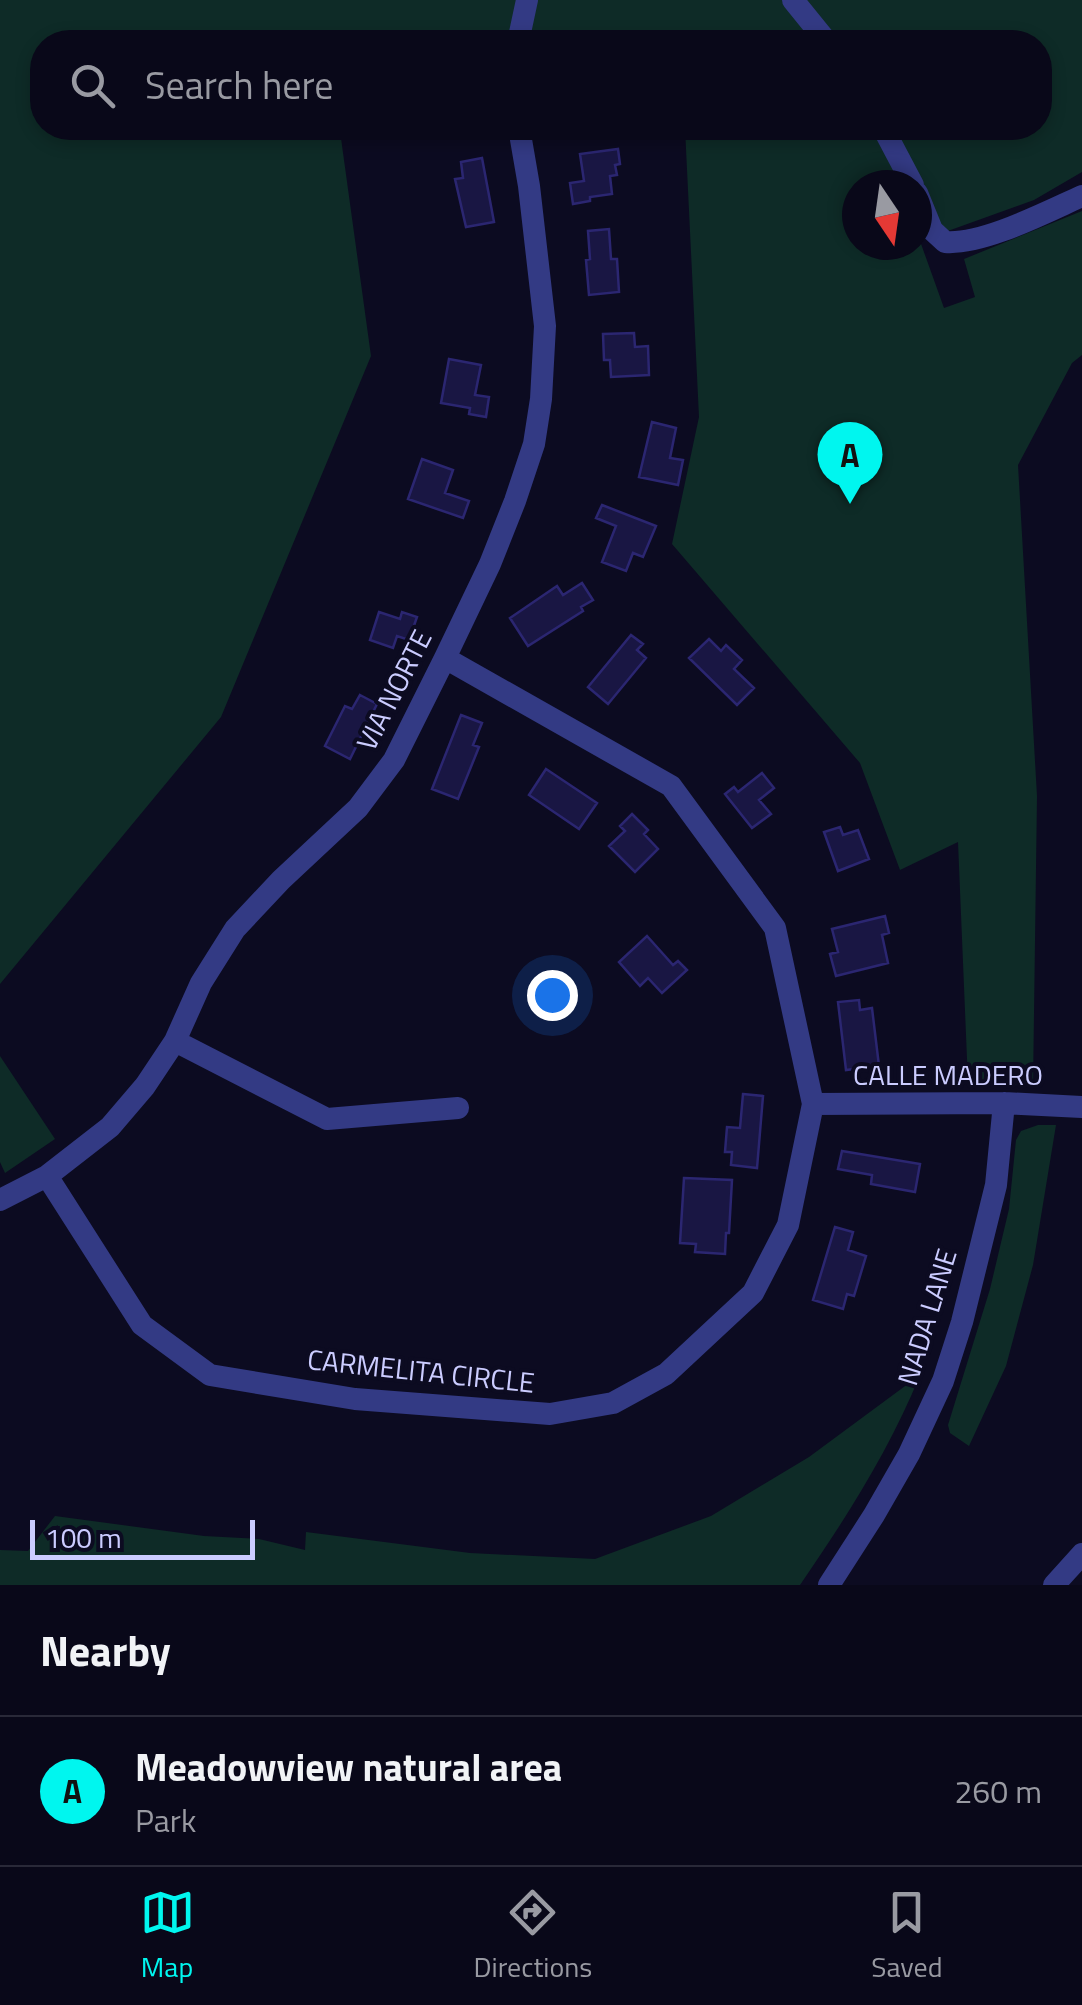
<!DOCTYPE html>
<style>
:root{--surface:#090819;--page:#121122;--text:#f1f3f6;--muted:#999aa2;--line:#292938;--accent:#00f6ef}
body{margin:0;font-family:"Titillium Web",sans-serif;background:var(--page);color:var(--text)}
.compass{position:absolute;left:842px;top:170px;width:90px;height:90px;border-radius:50%;background:var(--surface);box-shadow:0 5px 15px #0003;rotate:167deg}
.scale{position:absolute;left:30px;bottom:25px;width:225px;box-sizing:border-box;padding-left:10px;border:5px solid #cbccff;border-top:0;font-size:28px;line-height:35px;white-space:nowrap;color:#cbccff;-webkit-text-stroke:8px #0c0b21;paint-order:stroke}
.you{position:absolute;left:552px;top:995px;width:35px;height:35px;margin:-25px;border:8px solid #fff;border-radius:50%;background:#1a73e8;box-shadow:0 0 0 15px #1a73e833}
.badge{display:grid;place-items:center;width:65px;height:65px;border-radius:50%;background:var(--accent);color:#111;font-size:32px;font-weight:700}
.pin{position:absolute;translate:-50% -82px;filter:drop-shadow(0 2px 5px #0008)}
.pin::after{content:'';position:absolute;top:52px;width:35px;height:30px;background:inherit;clip-path:polygon(0 0,100% 0,50% 100%)}
.list{margin:0;padding:0;list-style:none}
h2{display:flex;justify-content:space-between;align-items:center;height:130px;margin:0;padding:0 40px;font-size:42px}
h2 small{font-size:32px;font-weight:400;color:var(--muted)}
.list li{display:grid;grid-template-columns:65px 1fr auto;gap:30px;align-items:center;box-sizing:border-box;height:150px;padding:0 40px;border-top:2px solid var(--line)}
.list b{display:block;font-size:38px;white-space:nowrap}
.list p{margin:0;font-size:32px;white-space:nowrap;color:var(--muted)}
.list em{font-size:32px;font-style:normal;color:var(--muted)}
.icon{flex:none;width:55px;height:55px;fill:none;stroke:currentColor;stroke-width:2;stroke-linecap:round;stroke-linejoin:round}
.map{position:relative;flex:none;width:1082px;height:1585px;overflow:hidden}
.search{position:absolute;background:var(--surface);box-shadow:0 5px 15px #0003;left:30px;right:30px;top:30px;height:110px;display:flex;align-items:center;gap:25px;box-sizing:border-box;padding:0 35px;border-radius:40px;color:var(--muted);font-size:38px}
.sheet{height:280px;background:var(--surface)}
nav{display:flex;justify-content:space-around;align-items:center;box-sizing:border-box;height:140px;border-top:2px solid var(--line);background:var(--surface);font-size:28px;color:var(--muted)}
nav a{display:grid;justify-items:center;gap:5px}
nav .on{color:var(--accent)}
.map>svg:first-child{display:block}
.green{fill:#0e2b27;fill-rule:evenodd}
.building{fill:#191643;stroke:#2b2671;stroke-width:2.5}
.lines{fill:none;stroke-linecap:round;stroke-linejoin:round}
.minor{stroke:#333a84;stroke-width:22}
.labels{text-anchor:middle;stroke-width:8;stroke-linejoin:round;paint-order:stroke}
.street-label{font-size:28px;fill:#cbccff;stroke:#0c0b21}
</style>
<div class="map">
<svg width="1082" height="1585" viewBox="0 0 1082 1585">
<rect width="100%" height="100%" fill="#0c0b21"/>
<!-- green -->
<path class="green" d="M0,0H1082V172L1034,200L920,241L944,308L975,297L964,259L1082,211V355L1072,363L1018,465L1037,796L1033,1086L968,1083L958,842L900,870L860,763L672,544L699,417L685,128H1040V42H42V128H548L340,131L371,356L221,717L0,984ZM857,185H917V245H857Z
M0,1056L55,1139L5,1173L0,1162Z
M1038,1125H1056L1033,1265L1006,1366L969,1446L950,1433L948,1425L990,1289L1009,1209L1016,1140L1021,1131Z
M920,1375C889,1451 846,1518 800,1585H0V1550L28,1551L55,1516L204,1536L259,1539L305,1550L306,1532L470,1553L595,1559L711,1516L809,1457Z"/>
<!-- building -->
<path class="building" d="M618,149L620,164L615,165L617,175L610,176L612,194L590,197V201L573,204L570,183L584,181L580,154Z
M482,158L494,222L466,227L455,179L463,178L461,162Z
M609,229L611,259H617L619,292L589,295L586,260L590,259L588,231Z
M634,333L635,347L648,346L649,375L611,377L610,360H604L603,334Z
M449,359L481,365L475,395L489,397L486,417L469,414L470,408L441,403Z
M652,422L676,428L670,458L683,460L678,485L639,477Z
M422,459L453,470L445,493L469,501L463,518L408,499Z
M602,505L656,526L643,557L633,553L626,571L602,562L616,526L596,518Z
M582,583L593,600L581,607L583,611L528,646L510,618L557,586L563,595Z
M379,612L400,619L402,612L417,617L409,640L397,636L393,648L370,640Z
M631,635L643,644L637,650L646,658L608,704L588,687Z
M709,639L721,651L726,645L742,660L734,669L754,688L737,705L689,658Z
M360,695L377,704L350,759L325,746L345,706L352,709Z
M461,715L482,723L473,745L479,747L458,799L432,789Z
M546,769L597,803L579,829L529,795Z
M762,773L774,788L759,800L771,814L752,828L725,794L734,787L738,792Z
M632,814L648,830L644,834L658,849L635,872L609,846L625,831L620,826Z
M840,827L843,835L858,830L869,859L838,871L824,832Z
M885,916L889,933L882,935L888,963L836,976L830,954L838,952L832,929Z
M647,936L673,965L678,961L687,970L662,993L648,978L640,986L619,962Z
M859,1000L860,1010L872,1008L879,1066L846,1070L838,1002Z
M743,1094L763,1096L757,1168L731,1165L732,1152H725L727,1127L740,1128Z
M842,1151L920,1164L915,1192L871,1184L872,1175L838,1169Z
M684,1178L732,1180L729,1233H726L725,1254L695,1252L696,1244L680,1243Z
M835,1227L853,1232L848,1250L866,1256L854,1296L847,1294L843,1309L813,1300Z"/>
<g class="lines">
<!-- minor -->
<path class="minor" d="M793,0L827,42
M518,42L527,0
M883,128L913,185
M917,193L932,230L945,242C983,245 1046,212 1082,196
M175,1041L327,1119L458,1108
M813,1104L1004,1103L1082,1107
M47,1176L142,1325L210,1375L355,1399L550,1414L613,1403L666,1374L753,1293L788,1225L813,1104L775,928L671,786L445,658
M0,1200L47,1176L110,1127L145,1086L175,1041L201,983L235,929L281,880L358,808L394,760L445,658L490,564L515,501L534,444L541,399L545,326L529,186L519,128
M829,1585L874,1515L909,1454L943,1381L962,1322L996,1185L1004,1103
M1054,1585L1082,1554"/>
</g>
<g class="labels">
<!-- street labels -->
<g class="street-label">
<text transform="translate(394 690) rotate(-63)" y="10">VIA NORTE</text>
<text x="948" y="1085">CALLE MADERO</text>
<text transform="translate(927 1317) rotate(-73)" y="10">NADA LANE</text>
<text transform="translate(421 1371) rotate(6)" y="10">CARMELITA CIRCLE</text>
</g>
</g>
</svg>
<svg class="compass" viewBox="-18 -18 36 36"><path d="M0-13l5 13h-10z" fill="#e53935"/><path d="M0 13l5-13h-10z" fill="#999aa2"/></svg>
<div class="scale">100 m</div>
<div class="you"></div>
<div class="pin badge" style="left:850px;top:504px">A</div>
<div class="search"><svg class="icon" aria-label="search" viewBox="0 0 24 24"><circle cx="10" cy="10" r="6"/><path d="M15 15l6 6"/></svg>Search here</div>
</div>
<section class="sheet">
<h2>Nearby<small></small></h2>
<ul class="list">
<li><span class="badge">A</span><div><b>Meadowview natural area</b><p>Park</p></div><em>260 m</em></li>
</ul>
</section>
<nav>
<a class="on"><svg class="icon" aria-label="map" viewBox="0 0 24 24"><path d="M3 6l6-2 6 2 6-2v14l-6 2-6-2-6 2zM9 4v14M15 6v14"/></svg>Map</a>
<a><svg class="icon" aria-label="directions" viewBox="0 0 24 24"><path d="M12 3l9 9-9 9-9-9zM9 14v-3h6M13 9l2 2-2 2"/></svg>Directions</a>
<a><svg class="icon" aria-label="saved" viewBox="0 0 24 24"><path d="M7 4h10v16l-5-4-5 4z"/></svg>Saved</a>
</nav>
